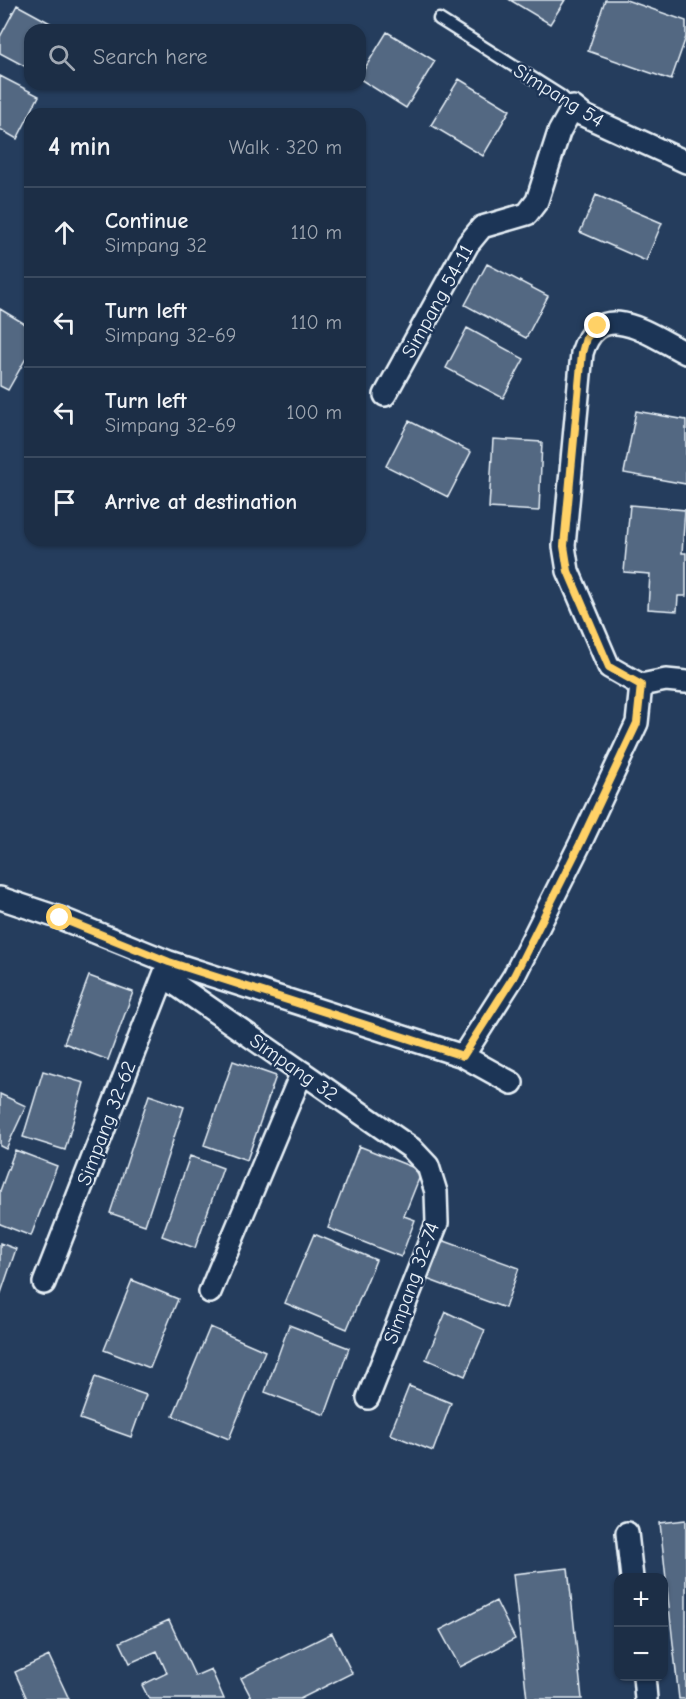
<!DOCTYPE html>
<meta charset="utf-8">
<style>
:root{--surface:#1c2e46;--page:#25364d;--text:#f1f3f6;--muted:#a0a8b3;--line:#3a4a5f}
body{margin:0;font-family:"Comic Neue",sans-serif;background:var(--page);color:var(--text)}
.controls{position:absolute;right:18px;bottom:18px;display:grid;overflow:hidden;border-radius:12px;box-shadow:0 2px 4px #0004}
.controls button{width:54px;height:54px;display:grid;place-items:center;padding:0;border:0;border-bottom:2px solid var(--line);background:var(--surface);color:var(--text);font:30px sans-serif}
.stop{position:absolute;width:18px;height:18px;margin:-14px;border:4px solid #ffd166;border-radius:50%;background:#fff}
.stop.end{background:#ffd166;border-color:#fff;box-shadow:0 2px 6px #0008}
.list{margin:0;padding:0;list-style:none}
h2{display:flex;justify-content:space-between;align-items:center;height:78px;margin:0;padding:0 24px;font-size:26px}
h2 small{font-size:20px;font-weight:400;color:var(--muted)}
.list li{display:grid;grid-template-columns:39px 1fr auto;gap:18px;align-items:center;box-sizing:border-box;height:90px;padding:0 24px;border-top:2px solid var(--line)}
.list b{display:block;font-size:22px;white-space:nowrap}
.list p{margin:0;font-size:20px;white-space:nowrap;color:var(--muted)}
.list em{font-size:20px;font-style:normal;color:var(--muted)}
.icon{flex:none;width:33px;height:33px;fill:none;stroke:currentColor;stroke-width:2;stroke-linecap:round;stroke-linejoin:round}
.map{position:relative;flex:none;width:686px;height:1699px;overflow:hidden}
.search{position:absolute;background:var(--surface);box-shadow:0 2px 4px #0004;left:24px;top:24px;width:342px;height:66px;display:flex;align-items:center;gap:15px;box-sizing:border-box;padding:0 21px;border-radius:18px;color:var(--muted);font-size:22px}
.panel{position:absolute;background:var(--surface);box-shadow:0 2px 4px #0004;left:24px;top:108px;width:342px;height:438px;border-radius:18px}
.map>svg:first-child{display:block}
.building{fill:#536782;stroke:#e8f1f8;stroke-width:1.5}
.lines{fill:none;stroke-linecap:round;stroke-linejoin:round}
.lane-casing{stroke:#e8f1f8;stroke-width:15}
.street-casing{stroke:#e8f1f8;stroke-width:26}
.lane{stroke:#1d3557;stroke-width:10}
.street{stroke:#1d3557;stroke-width:21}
.route{stroke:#ffd166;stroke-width:8}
.labels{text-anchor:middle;stroke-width:5;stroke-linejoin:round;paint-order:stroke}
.street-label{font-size:20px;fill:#e8f1f8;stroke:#1d3557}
</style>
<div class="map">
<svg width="686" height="1699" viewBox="0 0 686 1699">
<rect width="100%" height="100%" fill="#253d5d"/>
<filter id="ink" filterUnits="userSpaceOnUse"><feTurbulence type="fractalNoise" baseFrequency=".0167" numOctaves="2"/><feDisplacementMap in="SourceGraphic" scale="12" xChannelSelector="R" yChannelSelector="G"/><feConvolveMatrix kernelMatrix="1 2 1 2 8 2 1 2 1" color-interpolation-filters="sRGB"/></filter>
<g filter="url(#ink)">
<!-- building -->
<path class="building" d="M510,0H565L550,24Z
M605,0H626L686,21V37L671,80L588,51Z
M17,5L63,30H30V69L0,53V37Z
M387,32L435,61L406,108L360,79V76Z
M0,76L39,96L17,139L0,129Z
M459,79L510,110L483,156L431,125Z
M596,195L662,223L646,261L580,232Z
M487,264L548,296L526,338L465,305Z
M0,309L30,327V351L8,390L0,386Z
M467,328L524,359L503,398L446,368Z
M636,411L686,420V484L624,473Z
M409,421L471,452L448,497L386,466Z
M493,439L542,442L539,511L489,508Z
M630,505L685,510L682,553H686V596H678L677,611L648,609L650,574L624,572Z
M89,976L133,992L108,1060L64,1043Z
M233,1061L276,1076L247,1160L204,1145Z
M43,1071L84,1083L65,1150L23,1137Z
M0,1094L26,1106L6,1149L0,1146Z
M149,1095L184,1107L145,1225L110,1213Z
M359,1146L422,1171L404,1216L415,1220L401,1257L328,1228Z
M15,1150L57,1166L31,1236L0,1224V1191Z
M190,1156L223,1168L195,1248L162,1236Z
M314,1234L376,1260L347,1329L285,1303Z
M439,1239L519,1268L505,1308L424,1278Z
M0,1243L16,1249L0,1296Z
M132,1280L178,1299L150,1368L104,1350Z
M446,1312L485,1330L465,1376L426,1359Z
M289,1325L349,1348L325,1415L265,1392Z
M210,1327L265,1351L229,1439L173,1416Z
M95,1377L146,1395L131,1437L80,1419Z
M409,1386L451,1403L433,1451L390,1434Z
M686,1520V1699H679L660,1523Z
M568,1568L582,1699H527L513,1574Z
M496,1601L515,1639L460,1667L440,1630Z
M169,1620L195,1676L211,1669L224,1699H149L142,1685L167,1673L157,1651L130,1663L120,1642Z
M332,1633L352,1673L300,1699H252L241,1678Z
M49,1656L69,1699H27L15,1672Z"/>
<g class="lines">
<defs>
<path id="lane" d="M439,19L561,96L573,107"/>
<path id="street" d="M385,395L468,244L482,227L527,214L537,201L559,132L573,107L583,115L686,162
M641,685L666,680L686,682
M0,898L60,918L169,962L463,1056L512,1083
M169,962L175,984L411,1148L428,1166L436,1192L437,1223L368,1398
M463,1056L514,976L580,844L637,723L641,685L609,667L568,571L564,546L582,353C600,295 651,336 686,353
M44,1283L169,962
M210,1292L302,1072
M627,1533L632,1578
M644,1676L646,1699"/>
</defs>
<!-- lane casing -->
<use href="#lane" class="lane-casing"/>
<!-- street casing -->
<use href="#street" class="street-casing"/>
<!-- lane -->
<use href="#lane" class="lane"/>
<!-- street -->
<use href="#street" class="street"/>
</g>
</g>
<g class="lines" filter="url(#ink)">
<!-- route -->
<path class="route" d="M60,918L169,962L463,1056L514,976L580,844L637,723L641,685L609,667L568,571L564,546L582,353L586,338L598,326"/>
</g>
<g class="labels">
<!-- street labels -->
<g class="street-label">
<text transform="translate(559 95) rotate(32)" y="7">Simpang 54</text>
<text transform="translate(437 301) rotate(-61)" y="7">Simpang 54-11</text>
<text transform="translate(294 1067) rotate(35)" y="7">Simpang 32</text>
<text transform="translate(106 1123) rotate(-69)" y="7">Simpang 32-62</text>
<text transform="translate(411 1283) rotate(-70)" y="7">Simpang 32-74</text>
</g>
</g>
</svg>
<div class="controls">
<button>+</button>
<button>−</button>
</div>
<div class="stop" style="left:60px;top:918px"></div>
<div class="stop end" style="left:598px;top:326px"></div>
<div class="search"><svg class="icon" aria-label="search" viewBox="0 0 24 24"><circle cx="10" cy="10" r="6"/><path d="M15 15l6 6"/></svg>Search here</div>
<section class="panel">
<h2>4 min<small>Walk · 320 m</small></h2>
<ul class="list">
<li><svg class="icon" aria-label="ahead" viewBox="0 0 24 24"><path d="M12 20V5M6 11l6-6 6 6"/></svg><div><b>Continue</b><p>Simpang 32</p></div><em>110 m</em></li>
<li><svg class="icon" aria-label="left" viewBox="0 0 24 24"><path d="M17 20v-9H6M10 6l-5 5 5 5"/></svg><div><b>Turn left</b><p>Simpang 32-69</p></div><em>110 m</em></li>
<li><svg class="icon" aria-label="left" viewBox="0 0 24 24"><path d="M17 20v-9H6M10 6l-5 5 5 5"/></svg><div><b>Turn left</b><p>Simpang 32-69</p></div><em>100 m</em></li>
<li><svg class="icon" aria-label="arrive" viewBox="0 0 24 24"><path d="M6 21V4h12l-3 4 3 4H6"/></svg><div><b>Arrive at destination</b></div></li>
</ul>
</section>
</div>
